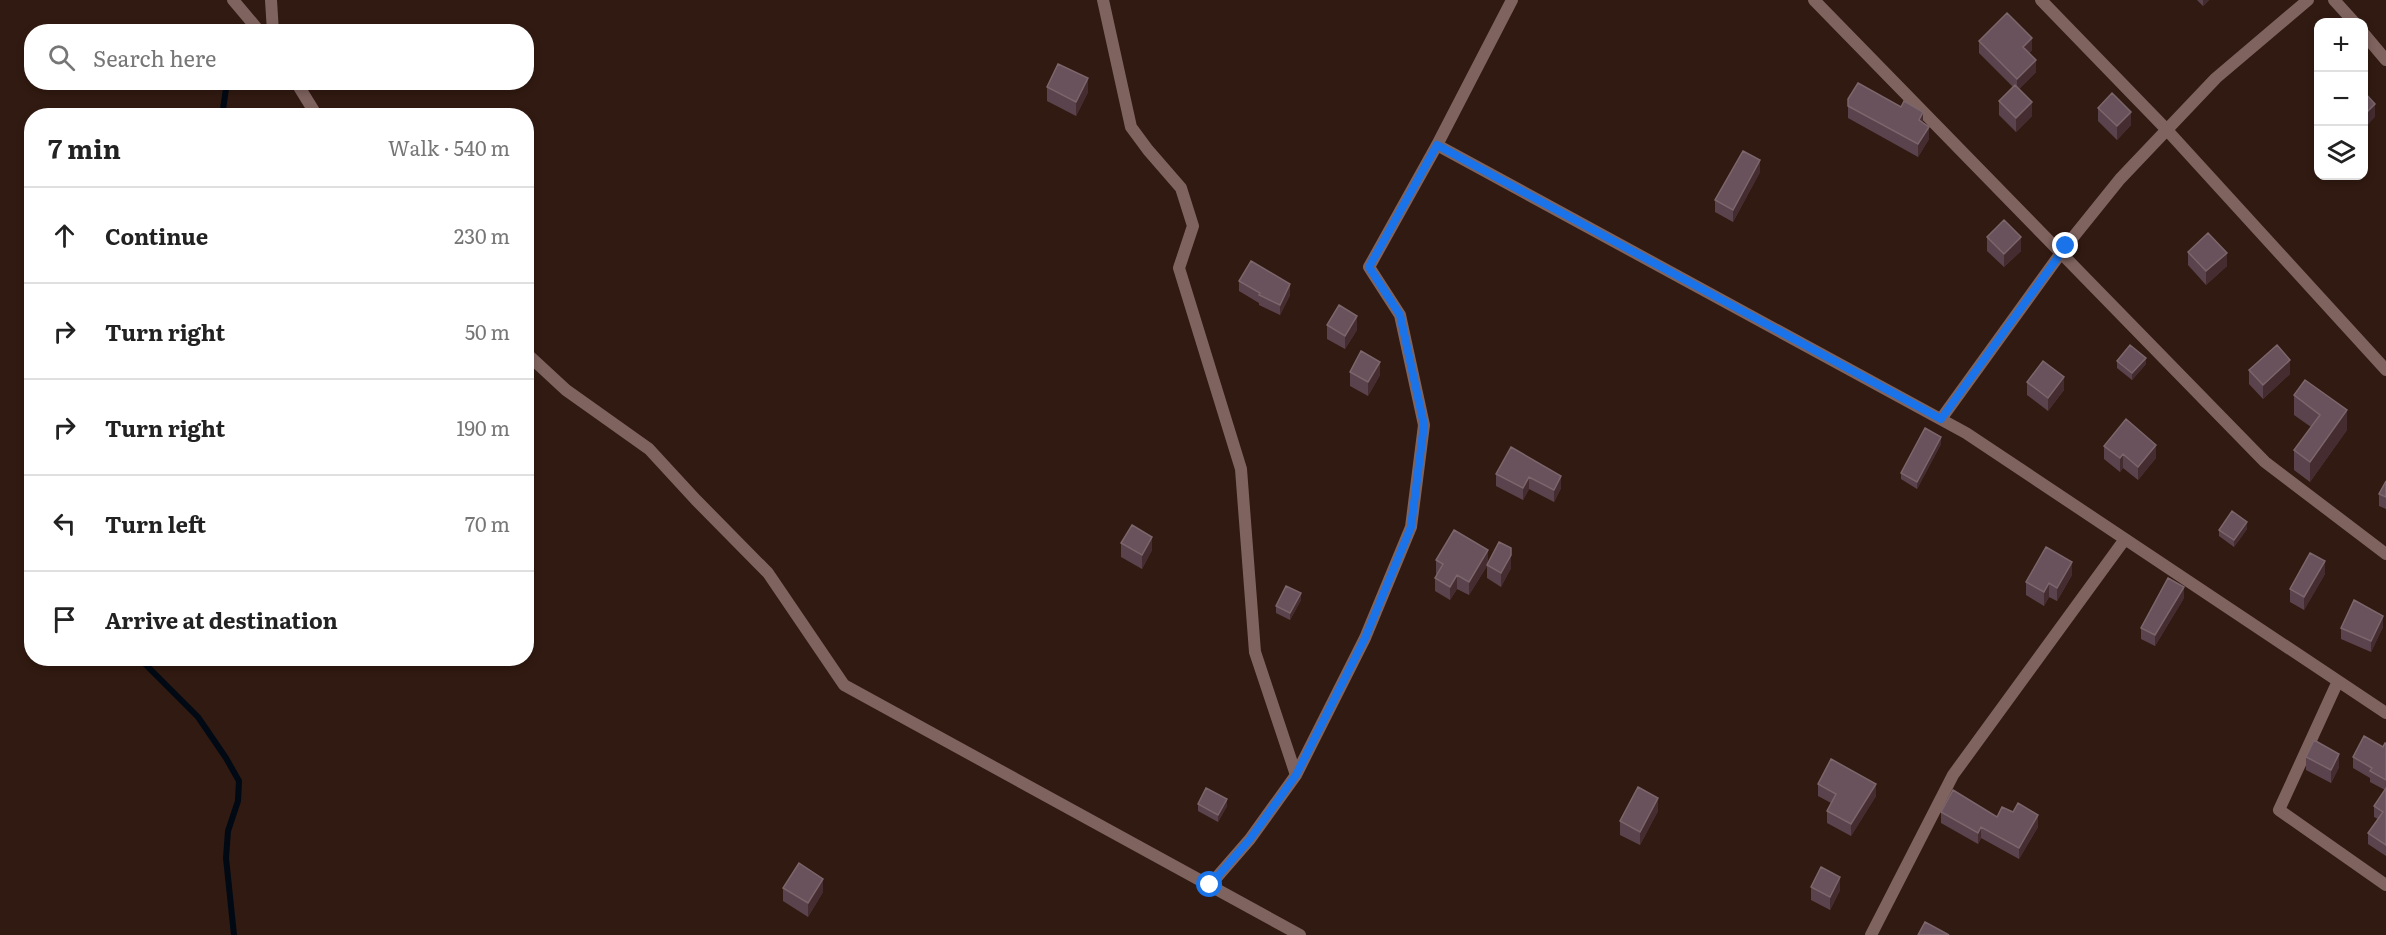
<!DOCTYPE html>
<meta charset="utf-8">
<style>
:root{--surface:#fff;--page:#f2f2f2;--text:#222;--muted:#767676;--line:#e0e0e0}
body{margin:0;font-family:Literata,serif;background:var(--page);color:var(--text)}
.controls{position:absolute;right:18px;top:18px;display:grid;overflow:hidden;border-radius:12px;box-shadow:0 3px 9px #0003}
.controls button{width:54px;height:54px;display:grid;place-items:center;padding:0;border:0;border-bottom:2px solid var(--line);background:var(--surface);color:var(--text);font:30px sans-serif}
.stop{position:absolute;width:18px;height:18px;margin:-14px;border:4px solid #1a73e8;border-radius:50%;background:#fff}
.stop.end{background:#1a73e8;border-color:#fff;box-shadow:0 2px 6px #0008}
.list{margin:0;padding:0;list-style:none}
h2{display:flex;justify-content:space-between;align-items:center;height:78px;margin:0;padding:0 24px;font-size:26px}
h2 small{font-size:20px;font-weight:400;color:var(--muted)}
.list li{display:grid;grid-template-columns:39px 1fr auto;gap:18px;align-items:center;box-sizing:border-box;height:96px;padding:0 24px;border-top:2px solid var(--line)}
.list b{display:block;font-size:22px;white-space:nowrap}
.list em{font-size:20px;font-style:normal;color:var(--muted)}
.icon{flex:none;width:33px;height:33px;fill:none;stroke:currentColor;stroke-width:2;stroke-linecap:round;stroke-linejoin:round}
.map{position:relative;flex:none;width:2386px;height:935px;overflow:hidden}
.search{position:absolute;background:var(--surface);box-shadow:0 3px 9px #0003;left:24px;top:24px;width:510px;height:66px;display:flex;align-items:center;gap:15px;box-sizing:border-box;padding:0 21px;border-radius:24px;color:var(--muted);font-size:22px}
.panel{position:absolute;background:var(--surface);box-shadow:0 3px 9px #0003;left:24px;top:108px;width:510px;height:558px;border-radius:24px}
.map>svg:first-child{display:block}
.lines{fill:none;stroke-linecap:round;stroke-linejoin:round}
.stream{stroke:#000914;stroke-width:6}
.street{stroke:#7f635f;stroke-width:12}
.wall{fill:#5b434d}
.shaded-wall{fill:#442c30}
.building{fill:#69525b;stroke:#7c666c;stroke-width:1.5}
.route{stroke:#1a73e8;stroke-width:8}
</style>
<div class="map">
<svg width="2386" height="935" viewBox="0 0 2386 935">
<rect width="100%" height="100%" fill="#311a11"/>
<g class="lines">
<!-- stream -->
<path class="stream" d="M233,32V31
M222,116L227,82
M139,658L198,717L226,758L239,781L238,801L228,831L226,858L234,935"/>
<!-- street -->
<path class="street" d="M233,0L260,32
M271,0L273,32
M1103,0L1131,127L1148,150L1181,188L1193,226L1179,268L1241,469L1255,652L1296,775
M1814,0L2265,462L2386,554
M2041,0L2166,129L2386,370
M2334,0L2354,22
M2364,34L2386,60
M296,82L317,116
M1437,145L1966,433L2386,713
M526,353L566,390L649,449L696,500L768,573L844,685L1300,935
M1941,419L2066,246L2120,179L2216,78L2308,0
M2338,681L2279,810L2386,885
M1210,885L1250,839L1296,775L1365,638L1411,527L1424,425L1400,315L1369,267L1437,145L1512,0
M1871,935L1953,775L2125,539"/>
</g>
<!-- wall -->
<path class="wall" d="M2197,0H2209L2203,6Z
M1979,41L2032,50L2029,53L2036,72L2019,89L2032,116L2016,132L1999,115V101L2013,87L1979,53Z
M1047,87L1088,92L1076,116L1047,101Z
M1848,99L1923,123L1929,139L1918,157L1848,118Z
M2098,108L2131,125L2117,140L2098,121Z
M1760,172L1733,222L1715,212V200Z
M1987,237L2021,251L2004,267L1987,251Z
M2188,252L2227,266L2206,285L2188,265Z
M1239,281L1290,295L1280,315L1259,305V303L1239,291Z
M1327,325L1357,330L1345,349L1327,339Z
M2117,361L2146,364L2132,380L2117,368Z
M2249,370L2290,374L2263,399L2249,384Z
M1350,372L1380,375L1368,396L1350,386Z
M2027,382L2064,390L2048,411L2027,395Z
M2294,395L2347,430L2310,482L2294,470V450L2311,427L2294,415Z
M1941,444L1917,489L1901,479V473Z
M2104,446L2156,458L2138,480L2123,468L2120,472L2104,459Z
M1511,447L1561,488L1554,502L1529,489L1523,500L1496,486V474Z
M2386,481V509L2379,506V494Z
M2247,529L2234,547L2219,536V530Z
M1121,543L1152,550L1142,569L1121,557Z
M1436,560L1488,562L1511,568L1501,587L1487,578V566L1469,595L1457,589L1450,600L1435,591V578L1437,574H1436Z
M2325,574L2304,610L2290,602V589Z
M2072,575L2057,601L2049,597L2044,606L2026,595V582Z
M2184,598L2155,646L2141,639V628Z
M1301,600L1290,620L1276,613V606Z
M2383,627L2371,652L2341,639V628Z
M2386,743V856L2368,844V833L2378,819L2374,817V806L2385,790L2370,782V778L2353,768V757L2383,747Z
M2306,757L2339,767L2331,783L2306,770Z
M1818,784L1876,796L1851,836L1827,823V811L1831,803L1818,796Z
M1198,804L1227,806L1218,822L1198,811Z
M1658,811L1640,845L1620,835V821Z
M1941,812L1997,817L2038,827L2019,859L1981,838L1978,844L1941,823Z
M1811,887L1840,890L1830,910L1811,900Z
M783,888L823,892L808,917L783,901Z"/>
<!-- shaded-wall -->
<path class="shaded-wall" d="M2203,0H2209L2203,6Z
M2032,38V50L2023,59V47Z
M2036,60V72L2017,91V79Z
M1088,78V92L1076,116V102Z
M2032,102V116L2016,132V118Z
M2375,104V117L2364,129V115Z
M1923,112V125L1919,120Z
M2131,112V125L2117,140V126Z
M1929,127V139L1918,157V144Z
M1760,160V172L1733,222V210Z
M2021,237V251L2004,267V254Z
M2227,253V266L2206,285V271Z
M1290,284V295L1280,315V305Z
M1357,316V330L1345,349V336Z
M2146,358V364L2132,380V373Z
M2290,360V374L2263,399V385Z
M1380,362V375L1368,396V382Z
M2064,377V390L2048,411V398Z
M2347,410V430L2310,482V462Z
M1941,437V444L1917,489V482Z
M2156,445V458L2138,480V467Z
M2123,454V468L2120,472V458Z
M1561,476V488L1554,502V490Z
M1529,477V489L1523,500V488Z
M2247,522V529L2234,547V540Z
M1152,537V550L1142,569V555Z
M1488,550V564L1469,595V582Z
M1511,555V568L1501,587V573Z
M2325,561V574L2304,610V597Z
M2072,562V575L2057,601V588Z
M1457,575V589L1450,600V587Z
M2049,583V597L2044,606V592Z
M2184,587V598L2155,646V635Z
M1301,593V600L1290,620V613Z
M2383,616V627L2371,652V641Z
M2339,754V767L2331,783V770Z
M1876,784V796L1851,836V824Z
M1658,798V811L1640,845V832Z
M1227,799V806L1218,822V815Z
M2038,815V827L2019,859V848Z
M1981,827V838L1978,844V833Z
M1840,877V890L1830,910V897Z
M823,879V892L808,917V903Z"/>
<!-- building -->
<path class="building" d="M2007,13L2032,38L2023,47L2036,60L2017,79L1979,41Z
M1058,64L1088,78L1076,102L1047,87Z
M1858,83L1901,107L1904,101L1923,112L1919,120L1929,127L1918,144L1848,106V99Z
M2015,85L2032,102L2016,118L1999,101Z
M2364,92L2375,104L2364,115Z
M2112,93L2131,112L2117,126L2098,108Z
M1743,151L1760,160L1733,210L1715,200Z
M2004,220L2021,237L2004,254L1987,237Z
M2208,233L2227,253L2206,271L2188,252Z
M1251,261L1290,284L1280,305L1259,295L1260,293L1239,281Z
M1339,305L1357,316L1345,336L1327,325Z
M2130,345L2146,358L2132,373L2117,361Z
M2277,345L2290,360L2263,385L2249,370Z
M1361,351L1380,362L1368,382L1350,372Z
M2043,361L2064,377L2048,398L2027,382Z
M2305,380L2347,410L2310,462L2294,450L2320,415L2294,395Z
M2126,419L2156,445L2138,467L2123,454L2120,458L2104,446Z
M1925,428L1941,437L1917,482L1901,473Z
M1511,447L1561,476L1554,490L1529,477L1523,488L1496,474Z
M2386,481V497L2379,494Z
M2232,511L2247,522L2234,540L2219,530Z
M1132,525L1152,537L1142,555L1121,543Z
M1454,530L1488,550L1469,582L1457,575L1450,587L1435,578L1443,564L1436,560Z
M1499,542L1511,548V555L1501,573L1487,565Z
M2046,547L2072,562L2057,588L2049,583L2044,592L2026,582Z
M2310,553L2325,561L2304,597L2290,589Z
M2168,578L2184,587L2155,635L2141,628Z
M1286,586L1301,593L1290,613L1276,606Z
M2354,600L2383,616L2371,641L2341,628Z
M2364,736L2383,747L2385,743H2386V780L2370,771L2372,768L2353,757Z
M2314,740L2339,754L2331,770L2306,757Z
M1831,759L1876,784L1851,824L1827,811L1836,794L1818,784Z
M1638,787L1658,798L1640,832L1620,821Z
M1206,788L1227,799L1218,815L1198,804Z
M2386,788V845L2368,833L2383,812L2374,806Z
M1953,790L1997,817L2002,807L2013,812L2018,803L2038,815L2019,848L1981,827L1978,833L1941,812Z
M799,863L823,879L808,903L783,888Z
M1821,867L1840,877L1830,897L1811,887Z
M1925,922L1949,935H1918Z"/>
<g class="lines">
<!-- route -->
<path class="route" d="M1210,885L1250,839L1296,775L1365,638L1411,527L1424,425L1400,315L1369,267L1437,145L1941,419L2066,246"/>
</g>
</svg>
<div class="controls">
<button>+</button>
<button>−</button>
<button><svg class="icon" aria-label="layers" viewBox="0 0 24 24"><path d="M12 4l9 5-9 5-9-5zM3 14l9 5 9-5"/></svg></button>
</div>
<div class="stop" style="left:1210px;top:885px"></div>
<div class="stop end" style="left:2066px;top:246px"></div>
<div class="search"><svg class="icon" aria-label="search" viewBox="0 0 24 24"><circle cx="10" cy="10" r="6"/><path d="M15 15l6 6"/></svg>Search here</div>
<section class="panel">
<h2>7 min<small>Walk · 540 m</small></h2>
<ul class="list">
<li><svg class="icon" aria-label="ahead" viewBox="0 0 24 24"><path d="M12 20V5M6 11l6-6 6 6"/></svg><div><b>Continue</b></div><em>230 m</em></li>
<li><svg class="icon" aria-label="right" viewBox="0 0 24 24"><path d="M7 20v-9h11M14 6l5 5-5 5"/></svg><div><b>Turn right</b></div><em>50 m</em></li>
<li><svg class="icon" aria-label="right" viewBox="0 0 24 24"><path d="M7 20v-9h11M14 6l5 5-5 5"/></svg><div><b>Turn right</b></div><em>190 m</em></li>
<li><svg class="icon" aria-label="left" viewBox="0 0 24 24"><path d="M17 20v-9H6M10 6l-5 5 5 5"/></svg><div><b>Turn left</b></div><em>70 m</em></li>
<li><svg class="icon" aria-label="arrive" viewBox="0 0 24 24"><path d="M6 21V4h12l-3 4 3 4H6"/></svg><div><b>Arrive at destination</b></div></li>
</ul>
</section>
</div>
